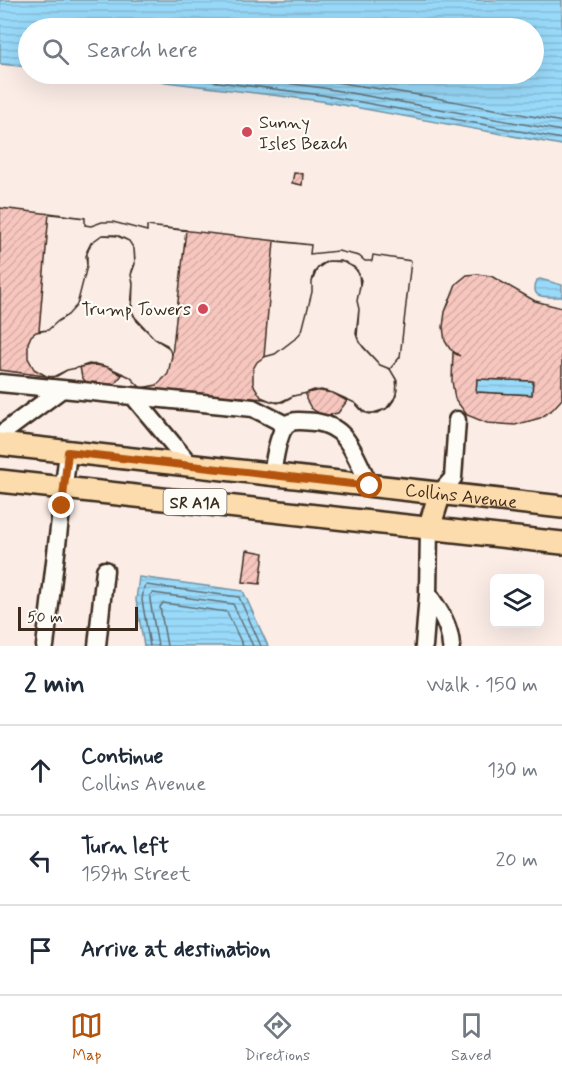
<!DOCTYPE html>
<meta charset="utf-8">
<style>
:root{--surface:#fff;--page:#f2f2f3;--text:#1f2937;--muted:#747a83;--line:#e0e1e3;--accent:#b45309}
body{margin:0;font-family:Mynerve,sans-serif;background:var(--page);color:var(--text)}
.controls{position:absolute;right:18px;bottom:18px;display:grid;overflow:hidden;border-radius:9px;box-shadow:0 6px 24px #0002}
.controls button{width:54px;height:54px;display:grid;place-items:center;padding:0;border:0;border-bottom:2px solid var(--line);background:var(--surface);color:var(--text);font:30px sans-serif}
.scale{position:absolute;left:18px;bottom:15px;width:120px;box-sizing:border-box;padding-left:6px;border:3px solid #3b2a1e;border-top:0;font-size:16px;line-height:21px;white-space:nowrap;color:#3b2a1e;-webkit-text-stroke:4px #fdfcf7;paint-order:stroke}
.stop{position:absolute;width:18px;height:18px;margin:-14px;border:4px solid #b45309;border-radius:50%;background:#fff}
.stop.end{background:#b45309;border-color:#fff;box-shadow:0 2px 6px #0008}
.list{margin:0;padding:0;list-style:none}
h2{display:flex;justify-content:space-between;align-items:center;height:78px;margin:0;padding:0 24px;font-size:26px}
h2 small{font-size:20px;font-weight:400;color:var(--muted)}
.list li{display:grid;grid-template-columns:39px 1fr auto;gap:18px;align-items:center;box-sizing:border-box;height:90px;padding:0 24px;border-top:2px solid var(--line)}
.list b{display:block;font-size:22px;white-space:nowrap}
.list p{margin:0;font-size:20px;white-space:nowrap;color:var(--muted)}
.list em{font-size:20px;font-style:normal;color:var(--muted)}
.icon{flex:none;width:33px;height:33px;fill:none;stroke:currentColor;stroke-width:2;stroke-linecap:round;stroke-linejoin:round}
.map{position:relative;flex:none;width:562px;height:646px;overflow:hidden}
.search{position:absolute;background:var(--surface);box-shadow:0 6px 24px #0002;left:18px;right:18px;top:18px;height:66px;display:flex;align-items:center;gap:15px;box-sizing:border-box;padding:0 21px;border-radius:33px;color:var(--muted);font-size:22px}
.sheet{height:348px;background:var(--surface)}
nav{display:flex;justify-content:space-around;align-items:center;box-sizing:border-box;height:84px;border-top:2px solid var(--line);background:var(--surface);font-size:16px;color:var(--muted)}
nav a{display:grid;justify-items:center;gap:3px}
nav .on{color:var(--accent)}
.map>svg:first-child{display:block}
.water{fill:url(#water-rules);stroke:#7394a2;stroke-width:1.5}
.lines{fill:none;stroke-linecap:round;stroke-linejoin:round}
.shore{stroke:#617076;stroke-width:1.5}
.building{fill:url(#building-hatch);stroke:#3b2a1e;stroke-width:1.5;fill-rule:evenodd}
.minor-casing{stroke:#3b2a1e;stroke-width:21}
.major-casing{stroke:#3b2a1e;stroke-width:26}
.minor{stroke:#fdfcf7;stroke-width:16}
.major{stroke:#fcdcac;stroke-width:21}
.route{stroke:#b45309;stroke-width:8}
.poi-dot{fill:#d1495b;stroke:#fdfcf7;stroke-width:2}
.labels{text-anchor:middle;stroke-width:4.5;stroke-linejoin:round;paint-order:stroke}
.shield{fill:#fdfcf7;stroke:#75695f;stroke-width:1.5}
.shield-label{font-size:16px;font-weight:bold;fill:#3b2a1e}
.poi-label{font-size:18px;fill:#3b2a1e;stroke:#fdfcf7;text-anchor:start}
.street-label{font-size:18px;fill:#3b2a1e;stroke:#fdfcf7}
</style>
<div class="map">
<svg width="562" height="646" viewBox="0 0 562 646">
<defs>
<pattern id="water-rules" width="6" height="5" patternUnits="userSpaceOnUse" patternTransform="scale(1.5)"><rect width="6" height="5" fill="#99dafa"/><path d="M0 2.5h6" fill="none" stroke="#85bbd6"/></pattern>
<pattern id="building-hatch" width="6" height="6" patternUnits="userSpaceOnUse" patternTransform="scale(1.5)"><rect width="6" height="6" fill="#f7c7bf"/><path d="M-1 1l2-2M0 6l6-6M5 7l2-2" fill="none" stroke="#d5aba4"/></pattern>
</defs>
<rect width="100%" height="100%" fill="#fbece6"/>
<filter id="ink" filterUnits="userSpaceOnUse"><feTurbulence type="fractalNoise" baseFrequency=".0167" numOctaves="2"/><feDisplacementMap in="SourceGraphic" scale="12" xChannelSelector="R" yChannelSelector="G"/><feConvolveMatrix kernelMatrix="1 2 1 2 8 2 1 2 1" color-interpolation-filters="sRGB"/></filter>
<g filter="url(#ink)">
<!-- water -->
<path class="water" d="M0,0H562V145L321,101L101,74H534V28H28V67L0,64Z
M540,279L562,285V297C550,296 528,302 537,280Z
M477,379L533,381L532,395L476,392Z
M139,577L243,591L268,646H144L136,600Z"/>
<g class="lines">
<!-- shore -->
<path class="shore" d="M154,74L322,95L562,139
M218,74L323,88L562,131
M285,74L431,97L562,122
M150,646L142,600L144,587L146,585L239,597L261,646
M158,646L150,600V595L153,593L233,604L253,646
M167,646L160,607L163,603L227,612L243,646"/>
</g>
<!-- building -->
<path class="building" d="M294,173L303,174L302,185L292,183Z
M0,208L85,218V225L91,226L102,222H113L147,231V226L311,245L310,254L338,251L359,256L365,261H372L373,255L411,261L400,357L390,369L397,381L396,396L386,409L370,414L363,412L355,403L333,393L321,390L293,396L278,403L264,399L141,388L130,377L108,367L96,364L67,370L53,377L0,370Z
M49,213L85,218V225L91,226L102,222H113L147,231V226L186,230L172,355L167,345L155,339L134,316L131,308L133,283L131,275L135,260L134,249L129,241L115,235H102L91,243L86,256L87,266L77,305L68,315L58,321L48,330L39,331Z
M102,235L119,236L129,241L134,249L135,264L131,275L133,283L132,311L137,321L155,339L168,347L172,355L168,374L157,385L141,388L130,377L108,367L96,364L67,370L57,376L48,377L34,369L28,358V343L31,336L36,332L48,330L58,321L68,315L77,305L87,266V251L91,243Z
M274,241L311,245L310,254L338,251L359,256L365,261H372L373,255L411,261L400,357L390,369L380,365L359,342L356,334L359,309L357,301L360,286L359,274L354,267L341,261H328L317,269L312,282V292L302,331L296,338L275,354L264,357Z
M328,261L345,262L357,270L361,280L357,301L359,309L357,337L363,347L380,365L390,369L396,379L397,390L394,400L389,407L378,413H366L355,403L333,393L321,390L293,396L283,402H273L261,397L253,384V369L257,362L264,357L275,354L296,338L302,331L312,292V282L314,273L320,265Z
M477,274L491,276L535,301L562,308V399L553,409L540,418L515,425L487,423L467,415L455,399L452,381L453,352L456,354L460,356L450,349L445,341L443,327L445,312L456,284L467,275ZM477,379L533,381L532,395L476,392Z
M89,364L108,367L122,375L112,387L88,385L82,377L80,367Z
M314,390L333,393L347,401L338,413L328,415L320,414L311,408L306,399V393Z
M247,550L264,553L260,584L243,582Z"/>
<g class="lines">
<defs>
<path id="minor" d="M0,383L62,389
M133,396L191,466
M0,435L62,389L253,408L286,425
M272,475C274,463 278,429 289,423C296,419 308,422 316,422C327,424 337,428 344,437C355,450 362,471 370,486
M440,493L453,478L457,420
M428,594C439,610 450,625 451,646
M45,646L68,452
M97,646L105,570
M424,646L428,594L429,528"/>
<g id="major">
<path id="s1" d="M0,444L562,507"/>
<path d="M0,481L562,543"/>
<path d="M429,528L440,493"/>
</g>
</defs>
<!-- minor casing -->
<use href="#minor" class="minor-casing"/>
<!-- major casing -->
<use href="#major" class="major-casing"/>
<!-- minor -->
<use href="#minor" class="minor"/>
<!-- major -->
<use href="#major" class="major"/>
</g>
</g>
<g class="lines" filter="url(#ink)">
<!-- route -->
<path class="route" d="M62,506L68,452L370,486"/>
</g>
<!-- markers -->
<g class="poi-dot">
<circle cx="247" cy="132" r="6"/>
<circle cx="203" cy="309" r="6"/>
</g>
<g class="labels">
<!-- shield labels -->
<rect class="shield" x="163.5" y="489" width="63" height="26" rx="4.5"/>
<g class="shield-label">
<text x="195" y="508">SR A1A</text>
</g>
<!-- poi labels -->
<g class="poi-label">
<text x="259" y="128">Sunny<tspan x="259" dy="21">Isles Beach</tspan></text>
<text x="191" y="315" text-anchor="end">Trump Towers</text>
</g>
<!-- street labels -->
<g class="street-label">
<text dy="6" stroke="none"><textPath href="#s1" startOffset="464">Collins Avenue</textPath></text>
</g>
</g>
</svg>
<div class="controls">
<button><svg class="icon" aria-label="layers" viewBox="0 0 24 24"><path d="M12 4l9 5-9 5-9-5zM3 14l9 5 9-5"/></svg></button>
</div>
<div class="scale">50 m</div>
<div class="stop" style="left:370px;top:486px"></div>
<div class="stop end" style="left:62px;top:506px"></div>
<div class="search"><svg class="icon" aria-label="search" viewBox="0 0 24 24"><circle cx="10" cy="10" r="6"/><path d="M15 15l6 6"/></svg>Search here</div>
</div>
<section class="sheet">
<h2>2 min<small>Walk · 150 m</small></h2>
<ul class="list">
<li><svg class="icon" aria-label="ahead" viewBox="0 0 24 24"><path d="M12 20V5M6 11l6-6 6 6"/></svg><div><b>Continue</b><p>Collins Avenue</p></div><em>130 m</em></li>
<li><svg class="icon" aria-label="left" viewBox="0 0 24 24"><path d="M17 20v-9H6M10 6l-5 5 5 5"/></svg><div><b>Turn left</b><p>159th Street</p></div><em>20 m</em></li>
<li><svg class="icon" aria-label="arrive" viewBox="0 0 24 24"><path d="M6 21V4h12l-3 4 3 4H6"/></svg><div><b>Arrive at destination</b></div></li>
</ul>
</section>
<nav>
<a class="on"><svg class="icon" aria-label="map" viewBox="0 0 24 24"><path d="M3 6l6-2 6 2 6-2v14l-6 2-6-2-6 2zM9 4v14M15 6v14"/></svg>Map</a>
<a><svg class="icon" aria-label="directions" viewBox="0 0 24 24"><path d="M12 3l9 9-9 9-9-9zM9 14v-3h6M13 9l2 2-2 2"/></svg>Directions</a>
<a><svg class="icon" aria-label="saved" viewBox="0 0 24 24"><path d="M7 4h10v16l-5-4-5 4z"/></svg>Saved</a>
</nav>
